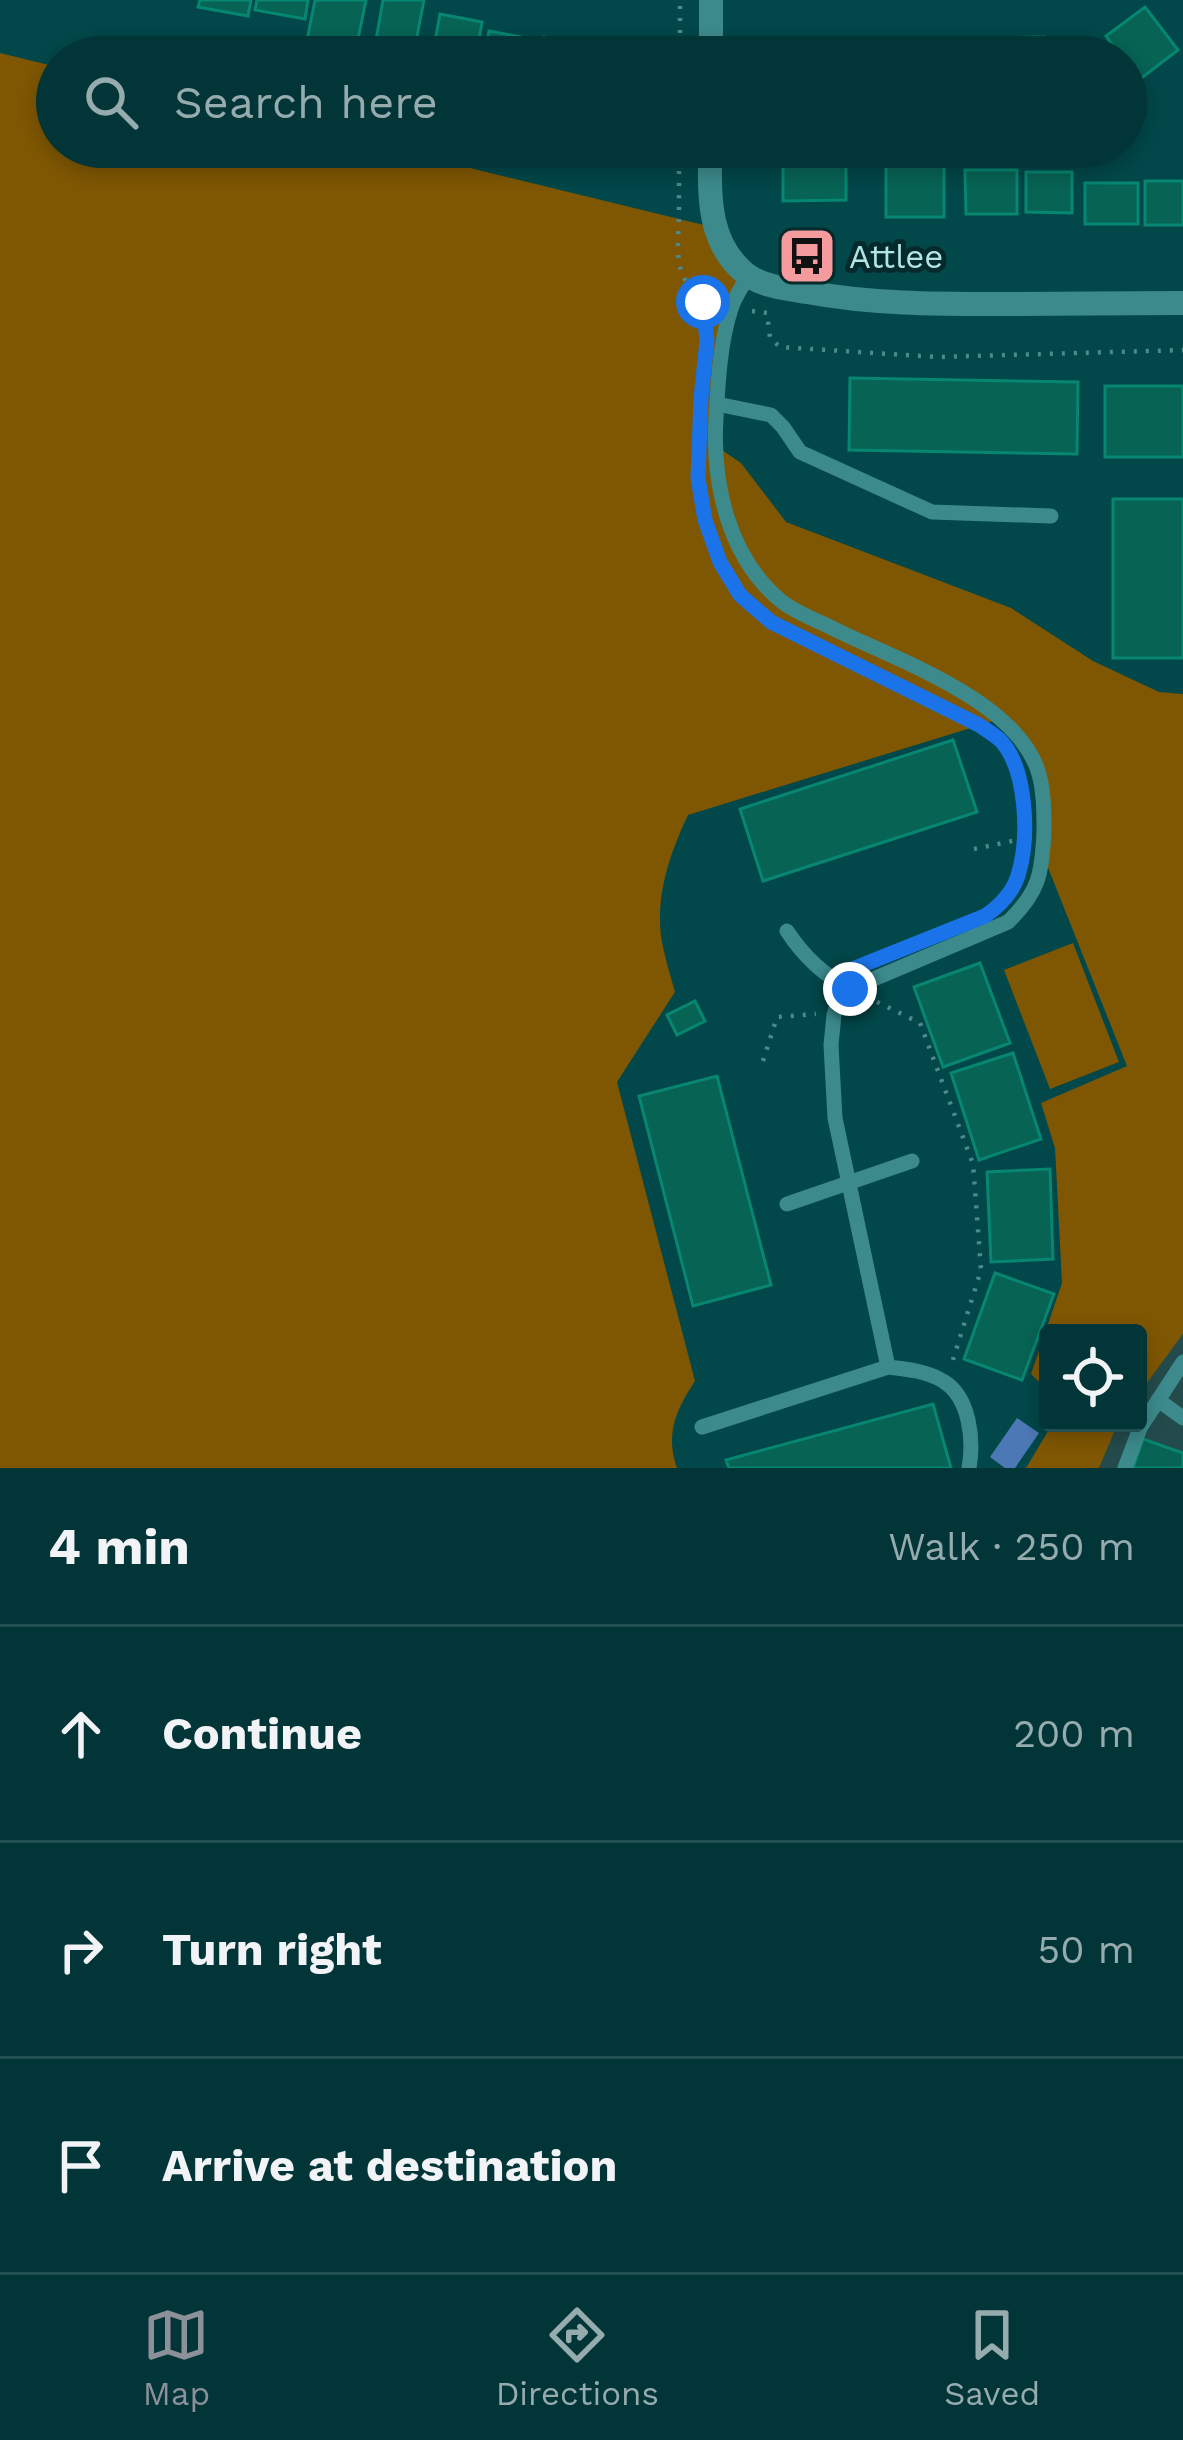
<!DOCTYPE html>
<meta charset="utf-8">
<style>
:root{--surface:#023537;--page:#104042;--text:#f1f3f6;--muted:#96abad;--line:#235052;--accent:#8c9099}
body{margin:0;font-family:"Work Sans",sans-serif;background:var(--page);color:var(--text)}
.controls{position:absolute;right:36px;bottom:36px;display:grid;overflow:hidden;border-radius:12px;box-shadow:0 6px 18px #0003}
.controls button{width:108px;height:108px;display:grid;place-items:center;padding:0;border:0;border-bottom:3px solid var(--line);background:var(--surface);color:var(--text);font:60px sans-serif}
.stop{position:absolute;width:36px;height:36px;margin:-27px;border:9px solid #1a73e8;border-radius:50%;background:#fff}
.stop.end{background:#1a73e8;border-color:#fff;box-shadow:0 3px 12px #0008}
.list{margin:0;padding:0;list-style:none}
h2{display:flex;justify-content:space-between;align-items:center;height:156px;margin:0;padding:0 48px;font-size:51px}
h2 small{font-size:39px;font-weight:400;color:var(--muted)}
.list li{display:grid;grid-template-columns:78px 1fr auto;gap:36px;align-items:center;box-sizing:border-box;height:216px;padding:0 48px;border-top:3px solid var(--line)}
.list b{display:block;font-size:45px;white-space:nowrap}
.list em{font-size:39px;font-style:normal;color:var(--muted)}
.icon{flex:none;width:66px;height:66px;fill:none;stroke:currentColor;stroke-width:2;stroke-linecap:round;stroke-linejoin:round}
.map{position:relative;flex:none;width:1183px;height:1468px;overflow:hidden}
.search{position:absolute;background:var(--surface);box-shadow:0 6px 18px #0003;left:36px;right:36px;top:36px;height:132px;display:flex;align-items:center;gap:30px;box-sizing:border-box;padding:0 42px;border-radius:66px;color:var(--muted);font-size:45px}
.sheet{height:804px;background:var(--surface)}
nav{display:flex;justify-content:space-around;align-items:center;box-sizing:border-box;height:168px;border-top:3px solid var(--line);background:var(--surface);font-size:33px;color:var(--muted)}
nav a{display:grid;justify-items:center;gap:6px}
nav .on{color:var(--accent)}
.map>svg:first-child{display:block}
.built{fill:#244b4c}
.green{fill:#7f5703}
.water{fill:#4d78b6}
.building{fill:#076354;stroke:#078672;stroke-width:3}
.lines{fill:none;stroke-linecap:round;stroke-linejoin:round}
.path{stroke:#4e8a8c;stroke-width:4.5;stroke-dasharray:3 9;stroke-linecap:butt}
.service{stroke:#3c8a8c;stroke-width:15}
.tertiary{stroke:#3c8a8c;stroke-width:24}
.route{stroke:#1a73e8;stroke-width:15}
.labels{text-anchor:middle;stroke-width:10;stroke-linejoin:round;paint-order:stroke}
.poi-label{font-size:33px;fill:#b3e4e5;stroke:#052a2b;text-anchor:start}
</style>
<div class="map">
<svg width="1183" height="1468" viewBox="0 0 1183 1468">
<rect width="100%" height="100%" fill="#024749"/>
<!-- built -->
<path class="built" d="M1183,1334V1468H1099L1118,1423H1138V1395Z"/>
<!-- green -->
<path class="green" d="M0,53L57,67V147H384L712,227L746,277L729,305L713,444L741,463L786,522L1011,608L1093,661L1159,692L1183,694V1334L1138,1395V1333H1048V1391L1031,1374L1062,1283L1055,1148L1041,1103L1127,1066L1041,850L1036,769L1000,719L688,815C670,853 656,894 661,936C664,955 670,974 675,992L617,1082L695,1381C676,1410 665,1434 677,1468H0Z
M1073,943L1119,1062L1050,1089L1004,970Z
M1053,1423H1118L1099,1468H1026Z"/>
<!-- water -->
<path class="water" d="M1017,1418L1039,1433L1015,1468H1005L990,1457Z"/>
<!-- building -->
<path class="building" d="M200,0H251L248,16L198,7Z
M257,0H308L305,19L255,10Z
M315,0H366L356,49L307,40Z
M383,0H424L413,57H373Z
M1145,7L1178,50L1139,80L1126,63V57H1121L1106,36Z
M440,14L482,22L476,57H432Z
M489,31L536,40L533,57H484Z
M544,37L590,44L589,57H541Z
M1044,37L1045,57H988V38Z
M798,39H849V57H798Z
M603,43L649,50L648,57H601Z
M934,43H978V57H934Z
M877,45H930V57H877Z
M1051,46H1095V57H1050Z
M783,153H846V200L783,201Z
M886,165L944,166V217H886Z
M965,170H1017V214H966Z
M1026,172H1072V213L1026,212Z
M1145,181H1183V225H1145Z
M1085,183H1138V224H1085Z
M850,378L1078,382L1077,454L849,450Z
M1105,386H1183V457H1105Z
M1113,499H1183V658H1113Z
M953,740L977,812L763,881L740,809Z
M980,963L1010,1043L943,1067L914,987Z
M695,1001L705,1021L677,1035L667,1015Z
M1013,1053L1041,1139L979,1160L951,1073Z
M717,1076L771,1285L693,1306L639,1096Z
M1050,1169L1053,1259L991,1262L987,1172Z
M995,1273L1054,1294L1022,1380L964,1359Z
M933,1404L951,1468H729L726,1460Z
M1143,1439L1183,1453V1468H1133Z"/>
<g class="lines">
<!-- path -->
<path class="path" d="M680,57V0
M679,147C679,170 679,193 679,215C678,253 672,277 706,303
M703,302L705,322
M752,311L767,313L770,338L780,347L938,357L1183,350
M716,552L740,595L776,625
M857,665L949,710
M974,849L1022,839
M877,1002L920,1023L973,1164L981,1270L952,1363
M763,1061L777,1017L816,1014"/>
<!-- service -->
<path class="service" d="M748,276C742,287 734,298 731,309C720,342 718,383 716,418C712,483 728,557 781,601C797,614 820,621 838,631C900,661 1012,700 1037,768C1044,787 1044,811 1044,832C1042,874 1039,892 1008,922L850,989L838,1001L834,1015L831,1045L835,1118L888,1367
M717,404L771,415L783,427L800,452L932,512L1051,516
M787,931C804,957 823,975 850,989
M787,1204L912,1161
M1158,1400L1183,1418
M702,1427L888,1367C906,1369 927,1371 943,1381C970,1397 974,1440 969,1468
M1125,1468L1140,1428L1183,1362"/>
<!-- tertiary -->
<path class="tertiary" d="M711,57V0
M710,147C710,193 706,242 746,274C761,286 787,289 807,292C871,304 934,304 999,304C1060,304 1122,303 1183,303"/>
</g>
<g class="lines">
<!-- route -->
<path class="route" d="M703,302L707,341L701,398L698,478L705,520L720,562L740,595L771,622L979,725C986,730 997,736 1002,742C1027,771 1029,837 1019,872C1014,892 1001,905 985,916L850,970L837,982L850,989"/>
</g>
<!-- icons -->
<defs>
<symbol id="bus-square" viewBox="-11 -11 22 22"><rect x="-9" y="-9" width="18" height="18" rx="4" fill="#f59b9e" stroke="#052a2b"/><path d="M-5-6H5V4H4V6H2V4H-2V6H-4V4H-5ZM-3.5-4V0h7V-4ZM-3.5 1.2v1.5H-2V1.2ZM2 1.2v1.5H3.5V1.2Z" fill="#111"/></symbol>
</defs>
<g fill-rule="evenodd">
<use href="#bus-square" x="774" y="223" width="66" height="66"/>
</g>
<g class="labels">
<!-- poi labels -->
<g class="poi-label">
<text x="849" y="268">Attlee</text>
</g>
</g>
</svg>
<div class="controls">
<button><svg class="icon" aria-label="locate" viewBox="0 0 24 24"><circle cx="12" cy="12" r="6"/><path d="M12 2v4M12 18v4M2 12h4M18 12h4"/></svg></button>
</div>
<div class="stop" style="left:703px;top:302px"></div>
<div class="stop end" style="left:850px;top:989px"></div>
<div class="search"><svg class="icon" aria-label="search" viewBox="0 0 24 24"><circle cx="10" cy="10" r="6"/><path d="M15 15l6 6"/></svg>Search here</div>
</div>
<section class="sheet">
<h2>4 min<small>Walk · 250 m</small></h2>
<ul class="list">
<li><svg class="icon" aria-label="ahead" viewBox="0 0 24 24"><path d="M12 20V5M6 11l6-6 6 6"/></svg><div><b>Continue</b></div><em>200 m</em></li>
<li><svg class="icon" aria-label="right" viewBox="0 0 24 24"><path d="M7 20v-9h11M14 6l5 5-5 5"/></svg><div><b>Turn right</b></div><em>50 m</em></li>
<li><svg class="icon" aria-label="arrive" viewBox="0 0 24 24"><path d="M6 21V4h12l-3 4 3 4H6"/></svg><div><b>Arrive at destination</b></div></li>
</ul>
</section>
<nav>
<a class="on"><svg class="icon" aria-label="map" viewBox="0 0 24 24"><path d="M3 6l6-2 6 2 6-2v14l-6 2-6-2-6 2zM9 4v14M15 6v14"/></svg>Map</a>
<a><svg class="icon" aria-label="directions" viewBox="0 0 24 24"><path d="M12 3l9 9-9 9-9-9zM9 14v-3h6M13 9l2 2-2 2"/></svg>Directions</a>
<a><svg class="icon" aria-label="saved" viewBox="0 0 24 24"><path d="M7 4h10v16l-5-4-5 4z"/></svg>Saved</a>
</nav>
